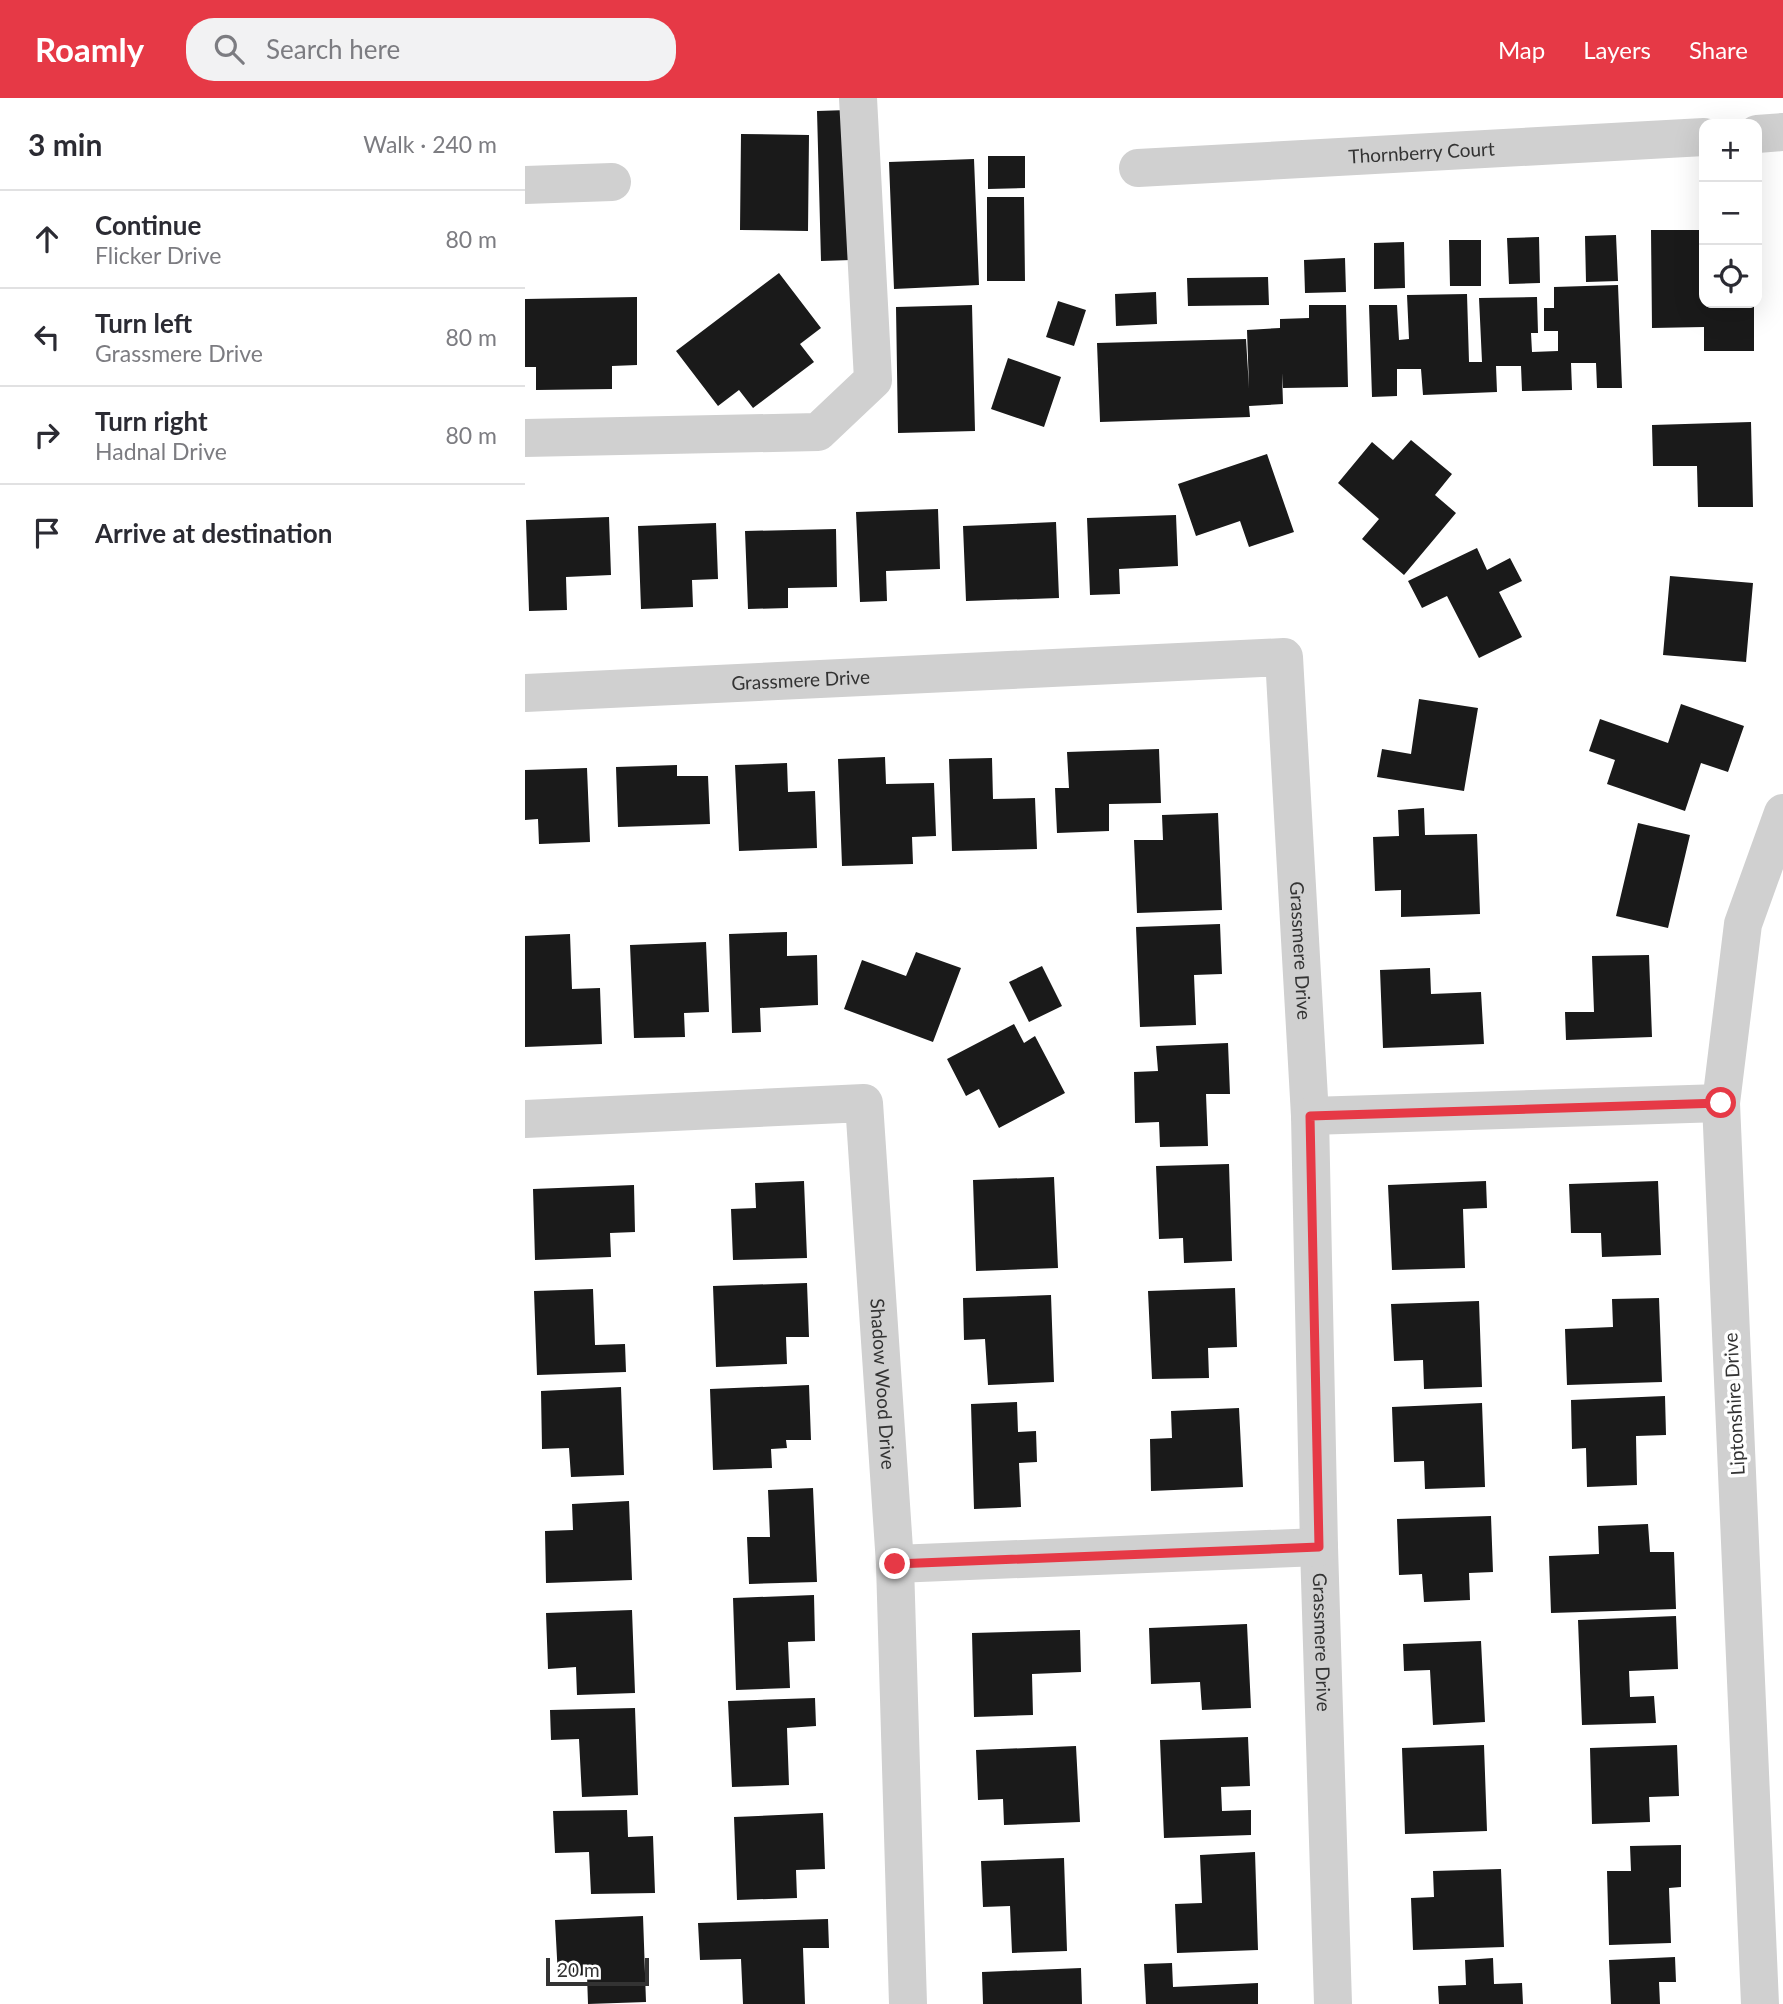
<!DOCTYPE html>
<meta charset="utf-8">
<style>
:root{--surface:#fff;--page:#f2f2f3;--text:#2b2b33;--muted:#7c7c81;--line:#e1e1e2;--accent:#e63946}
body{margin:0;font-family:Lato,sans-serif;background:var(--page);color:var(--text)}
.controls{position:absolute;right:21px;top:21px;display:grid;overflow:hidden;border-radius:14px;box-shadow:0 7px 28px #0002}
.controls button{width:63px;height:63px;display:grid;place-items:center;padding:0;border:0;border-bottom:2px solid var(--line);background:var(--surface);color:var(--text);font:35px sans-serif}
.scale{position:absolute;left:21px;bottom:18px;width:103px;box-sizing:border-box;padding-left:7px;border:4px solid #333;border-top:0;font-size:19px;line-height:24px;white-space:nowrap;color:#333;-webkit-text-stroke:5px #fff;paint-order:stroke}
.stop{position:absolute;width:21px;height:21px;margin:-16px;border:5px solid #e63946;border-radius:50%;background:#fff}
.stop.end{background:#e63946;border-color:#fff;box-shadow:0 2px 7px #0008}
.list{margin:0;padding:0;list-style:none}
h2{display:flex;justify-content:space-between;align-items:center;height:91px;margin:0;padding:0 28px;font-size:30px}
h2 small{font-size:23px;font-weight:400;color:var(--muted)}
.list li{display:grid;grid-template-columns:46px 1fr auto;gap:21px;align-items:center;box-sizing:border-box;height:98px;padding:0 28px;border-top:2px solid var(--line)}
.list b{display:block;font-size:26px;white-space:nowrap}
.list p{margin:0;font-size:23px;white-space:nowrap;color:var(--muted)}
.list em{font-size:23px;font-style:normal;color:var(--muted)}
.icon{flex:none;width:38px;height:38px;fill:none;stroke:currentColor;stroke-width:2;stroke-linecap:round;stroke-linejoin:round}
.map{position:relative;flex:none;width:1258px;height:1906px;overflow:hidden}
header{display:flex;align-items:center;gap:42px;box-sizing:border-box;height:98px;padding:0 35px;background:var(--accent);color:#fff}
header strong{font-size:33px}
nav{display:flex;gap:38px;margin-inline-start:auto;font-size:24px}
.search{width:490px;height:63px;background:var(--page);display:flex;align-items:center;gap:18px;box-sizing:border-box;padding:0 24px;border-radius:28px;color:var(--muted);font-size:26px}
main{display:flex}
aside{flex:1;background:var(--surface)}
.map>svg:first-child{display:block}
.building{fill:#1a1a1a}
.lines{fill:none;stroke-linecap:round;stroke-linejoin:round}
.minor{stroke:#d0d0d0;stroke-width:38}
.route{stroke:#e63946;stroke-width:9}
.labels{text-anchor:middle;stroke-width:7;stroke-linejoin:round;paint-order:stroke}
.street-label{font-size:19px;fill:#333;stroke:#fff}
</style>
<header>
<strong>Roamly</strong>
<div class="search"><svg class="icon" aria-label="search" viewBox="0 0 24 24"><circle cx="10" cy="10" r="6"/><path d="M15 15l6 6"/></svg>Search here</div>
<nav><a>Map</a><a>Layers</a><a>Share</a></nav>
</header>
<main>
<aside>
<h2>3 min<small>Walk · 240 m</small></h2>
<ul class="list">
<li><svg class="icon" aria-label="ahead" viewBox="0 0 24 24"><path d="M12 20V5M6 11l6-6 6 6"/></svg><div><b>Continue</b><p>Flicker Drive</p></div><em>80 m</em></li>
<li><svg class="icon" aria-label="left" viewBox="0 0 24 24"><path d="M17 20v-9H6M10 6l-5 5 5 5"/></svg><div><b>Turn left</b><p>Grassmere Drive</p></div><em>80 m</em></li>
<li><svg class="icon" aria-label="right" viewBox="0 0 24 24"><path d="M7 20v-9h11M14 6l5 5-5 5"/></svg><div><b>Turn right</b><p>Hadnal Drive</p></div><em>80 m</em></li>
<li><svg class="icon" aria-label="arrive" viewBox="0 0 24 24"><path d="M6 21V4h12l-3 4 3 4H6"/></svg><div><b>Arrive at destination</b></div></li>
</ul>
</aside>
<div class="map">
<svg width="1258" height="1906" viewBox="0 0 1258 1906">
<rect width="100%" height="100%" fill="#fff"/>
<!-- building -->
<path class="building" d="M323,12L326,162L296,163L292,13Z
M216,36L284,37L283,133L215,132Z
M463,58H500V90L463,91Z
M449,61L454,187L369,191L364,64Z
M462,99H499L500,183H462Z
M1126,132H1177V156H1179V205H1229V253H1179V229L1127,230Z
M1091,137L1093,183L1061,184L1060,138Z
M1014,139L1015,185L984,186L982,140Z
M924,142H956V188H925Z
M879,144L880,190L849,191V145Z
M820,160L821,194L780,195L779,162Z
M254,175L296,230L275,246L289,264L228,310L214,292L193,308L151,253Z
M743,179L744,207L663,208L662,180Z
M1093,187L1097,290H1072L1071,265H1046L1047,292L997,293L996,268H971L972,294L898,297L896,271H872V298L847,299L844,207H872L874,242L884,241L882,197L942,196L944,264H957L954,200L1012,199L1013,235H1006L1007,254L1033,253V233H1019V210H1029V189Z
M631,194L632,226L591,228L590,196Z
M112,199V267L87,268V291L11,292V269H0V201Z
M533,203L561,212L549,248L521,239Z
M447,207L450,333L373,335L371,209Z
M784,207H821L823,289L758,290L757,275L758,306L724,308L725,319L575,324L572,245L721,241L724,290L722,232L755,230V221L784,220Z
M483,260L536,279L519,329L466,311Z
M1226,324L1228,409H1173L1172,368H1128L1127,327Z
M886,342L927,376L910,397L931,415L879,477L837,441L854,421L813,385L847,344L868,362Z
M742,356L769,434L724,449L715,423L671,438L653,386Z
M413,411L415,471L361,473L362,503L335,504L331,414Z
M651,417L653,468L594,471L595,496L565,497L562,420Z
M84,419L86,477L41,479L42,512L4,513L1,422Z
M531,424L534,500L441,503L438,428Z
M191,425L193,481L167,482L168,509L116,511L113,428Z
M311,431L312,489L263,490V510L223,511L220,433Z
M952,450L962,472L985,460L997,483L974,494L997,539L954,560L922,498L897,510L883,483Z
M1145,478L1228,485L1221,564L1138,557Z
M894,601L953,610L939,693L852,679L857,651L886,656Z
M1156,606L1219,628L1203,674L1176,665L1160,713L1082,686L1090,662L1064,653L1075,621L1143,645Z
M634,651L636,705L584,706V733L532,735L530,690H544L542,654Z
M360,659L361,686L409,685L411,738L387,739L388,766L317,768L313,661Z
M467,660L468,701L510,700L512,751L427,753L424,661Z
M262,665L263,694L290,693L292,750L214,753L210,667Z
M152,667V678H183L185,726L93,729L91,669Z
M62,670L65,744L14,746L13,721L0,722V672Z
M899,710L900,737L952,736L955,816L876,819V792L850,793L848,739L874,738L873,712Z
M693,715L697,812L612,815L609,742H638L637,717Z
M1113,725L1165,737L1143,830L1091,818Z
M695,826L697,876L669,877L671,927L615,929L611,829Z
M262,834V858L292,857L293,907L235,910L236,934L207,935L204,836Z
M45,836L47,891L75,890L77,946L0,949V838Z
M181,844L184,914L159,915L160,939L109,940L105,847Z
M391,854L436,870L408,944L319,911L337,862L381,878Z
M1124,857L1127,939L1041,942L1040,914H1069L1067,858Z
M517,868L537,908L504,924L484,884Z
M905,870L906,896L956,894L959,946L858,950L855,872Z
M489,926L499,945L510,938L540,995L474,1030L454,991L441,998L422,961Z
M703,945L705,996H681L683,1048L635,1049L634,1024L610,1025L609,974L633,973L631,948Z
M704,1066L707,1163L659,1165L658,1140L634,1141L631,1068Z
M529,1079L533,1170L451,1173L448,1082Z
M279,1083L282,1160L208,1162L206,1111L231,1110L230,1085Z
M961,1083L962,1110L938,1111L940,1170L867,1172L863,1087Z
M1133,1083L1136,1157L1077,1159L1076,1135H1046L1044,1086Z
M109,1087L110,1134L85,1135L86,1159L10,1162L8,1091Z
M282,1185L284,1239H261L262,1266L191,1269L188,1188Z
M710,1190L712,1249L683,1250L684,1280L627,1281L623,1193Z
M68,1191L70,1247L100,1246L101,1274L12,1277L9,1193Z
M526,1197L529,1284L463,1287L460,1241L439,1242L438,1200Z
M1134,1200L1137,1284L1042,1287L1040,1231L1088,1229L1087,1201Z
M954,1203L957,1289L899,1291L898,1262L869,1263L866,1206Z
M284,1287L286,1342H261L262,1350L246,1351L247,1370L188,1372L185,1291Z
M96,1289L99,1377L46,1379L44,1350L17,1351L16,1293Z
M1140,1298L1141,1337L1111,1338L1112,1387L1062,1389L1061,1350L1047,1351L1046,1302Z
M492,1304L493,1334L511,1333L512,1364L494,1365L496,1409L449,1411L446,1306Z
M957,1305L960,1389L900,1391L899,1363L869,1364L867,1309Z
M714,1310L718,1389L626,1393L625,1341L647,1340L646,1313Z
M288,1390L292,1484L224,1486L222,1439H245L243,1392Z
M104,1403L107,1482L21,1485L20,1433L48,1432L47,1406Z
M966,1418L968,1474L944,1475L945,1502L899,1504L897,1476L874,1477L872,1421Z
M1123,1426L1125,1454H1149L1151,1511L1026,1515L1024,1458L1074,1456L1073,1428Z
M289,1497L290,1543L263,1544L265,1590L211,1592L208,1500Z
M107,1512L110,1595L52,1597L51,1569L23,1571L21,1515Z
M1151,1518L1153,1571L1104,1573L1105,1599L1129,1598L1131,1625L1057,1627L1053,1522Z
M722,1526L726,1610L677,1612L675,1584L626,1586L624,1530Z
M555,1532L556,1574L507,1576L508,1617L449,1619L447,1535Z
M956,1543L960,1624L908,1627L905,1572L879,1573L878,1546Z
M290,1600L291,1628L262,1630L264,1687L207,1689L203,1603Z
M110,1610L113,1697L57,1699L54,1641L26,1642L25,1612Z
M723,1639L725,1688L696,1689L697,1713L726,1712V1737L639,1740L635,1642Z
M959,1647L962,1733L880,1736L877,1650Z
M1152,1647L1154,1698L1124,1699L1125,1724L1067,1726L1065,1650Z
M551,1648L555,1724L479,1727L478,1701L453,1702L451,1652Z
M102,1712L103,1739L128,1738L130,1795L66,1796L64,1754L30,1755L28,1713Z
M298,1715L300,1771L271,1772L272,1800L212,1802L209,1719Z
M1156,1747V1789L1144,1790L1146,1845L1084,1847L1082,1773H1106L1105,1748Z
M730,1754L733,1852L652,1855L650,1806L677,1805L675,1757Z
M539,1760L542,1853L487,1855L485,1808L458,1809L456,1763Z
M976,1771L979,1849L888,1852L886,1800L909,1799L908,1773Z
M118,1818L121,1904L63,1906L62,1877L33,1879L30,1822Z
M303,1821L304,1850H278L280,1906H218L216,1861L175,1862L173,1825Z
M1150,1859L1151,1884H1134L1135,1906H1086L1084,1862Z
M968,1860L969,1886L997,1885L998,1906H914L913,1888L941,1887L940,1862Z
M647,1865L648,1889L733,1885V1906H621L619,1866Z
M556,1870L557,1906H458L457,1874Z"/>
<g class="lines">
<!-- minor -->
<g class="minor">
<path d="M1232,36L1258,34"/>
<path id="s1" d="M613,70L1179,39"/>
<path d="M0,87L87,84"/>
<path d="M0,340L293,334L348,282L333,0"/>
<path id="s2" d="M0,595L759,559L785,1018L794,1449L808,1906"/>
<path d="M785,1018L1196,1005"/>
<path id="s3" d="M0,1021L339,1005L370,1466L383,1906"/>
<path d="M370,1466L794,1449"/>
<path d="M1235,1906L1196,1005L1218,826L1258,715"/>
</g>
</g>
<g class="lines">
<!-- route -->
<path class="route" d="M370,1466L794,1449L785,1018L1196,1005"/>
</g>
<g class="labels">
<!-- street labels -->
<g class="street-label">
<text dy="7" stroke="none"><textPath href="#s1" startOffset="284">Thornberry Court</textPath></text>
<text dy="7" stroke="none"><textPath href="#s2" startOffset="276">Grassmere Drive</textPath></text>
<text dy="7" stroke="none"><textPath href="#s2" startOffset="1054">Grassmere Drive</textPath></text>
<text dy="7" stroke="none"><textPath href="#s3" startOffset="621">Shadow Wood Drive</textPath></text>
<text transform="translate(1209 1306) rotate(-93)" y="7">Liptonshire Drive</text>
<text dy="7" stroke="none"><textPath href="#s2" startOffset="1746">Grassmere Drive</textPath></text>
</g>
</g>
</svg>
<div class="controls">
<button>+</button>
<button>−</button>
<button><svg class="icon" aria-label="locate" viewBox="0 0 24 24"><circle cx="12" cy="12" r="6"/><path d="M12 2v4M12 18v4M2 12h4M18 12h4"/></svg></button>
</div>
<div class="scale">20 m</div>
<div class="stop" style="left:1196px;top:1005px"></div>
<div class="stop end" style="left:370px;top:1466px"></div>
</div>
</main>
